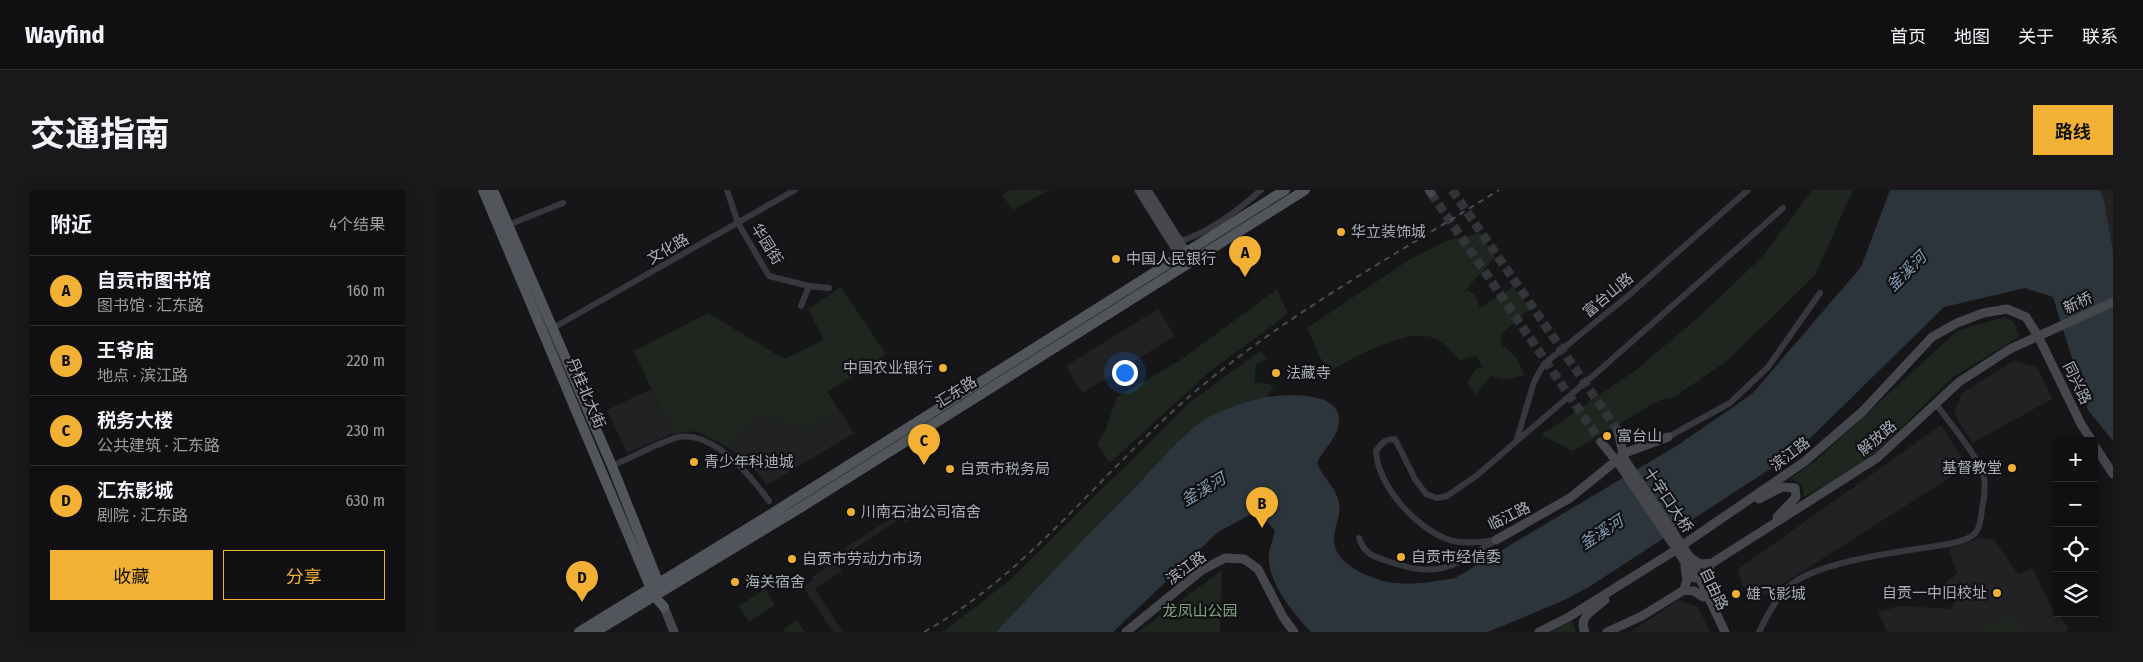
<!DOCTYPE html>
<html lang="zh">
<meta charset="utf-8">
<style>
:root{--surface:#101012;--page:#19191b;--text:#f1f3f6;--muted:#9c9d9f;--line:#303032;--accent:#f2b134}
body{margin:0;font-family:"Fira Sans Condensed","Noto Sans SC",sans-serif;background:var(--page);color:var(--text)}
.controls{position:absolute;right:15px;bottom:15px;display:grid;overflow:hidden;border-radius:0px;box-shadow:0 2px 12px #0003}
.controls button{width:45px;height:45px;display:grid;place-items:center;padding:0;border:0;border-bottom:1px solid var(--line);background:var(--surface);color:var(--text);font:25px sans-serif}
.you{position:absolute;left:689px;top:182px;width:18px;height:18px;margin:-12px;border:4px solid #fff;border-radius:50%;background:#1a73e8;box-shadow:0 0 0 8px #1a73e833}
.badge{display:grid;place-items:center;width:32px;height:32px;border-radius:50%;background:var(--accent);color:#111;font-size:16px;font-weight:700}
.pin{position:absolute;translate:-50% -41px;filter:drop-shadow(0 1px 2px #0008)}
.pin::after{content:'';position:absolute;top:26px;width:18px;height:15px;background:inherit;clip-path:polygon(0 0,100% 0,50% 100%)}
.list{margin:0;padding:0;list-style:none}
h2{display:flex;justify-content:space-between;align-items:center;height:65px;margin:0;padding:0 20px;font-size:21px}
h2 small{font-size:16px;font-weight:400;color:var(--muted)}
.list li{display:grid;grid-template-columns:32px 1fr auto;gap:15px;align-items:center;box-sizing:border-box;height:70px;padding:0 20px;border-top:1px solid var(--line)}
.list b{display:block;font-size:19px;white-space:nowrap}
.list p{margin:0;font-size:16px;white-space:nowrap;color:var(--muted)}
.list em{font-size:16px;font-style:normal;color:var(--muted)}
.actions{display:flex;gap:10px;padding:15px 20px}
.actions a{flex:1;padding:11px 0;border:1px solid var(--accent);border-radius:0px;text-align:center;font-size:18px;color:var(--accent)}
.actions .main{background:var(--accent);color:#111}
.icon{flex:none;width:28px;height:28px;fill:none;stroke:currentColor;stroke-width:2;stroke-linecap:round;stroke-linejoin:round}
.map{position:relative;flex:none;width:1678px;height:442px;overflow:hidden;border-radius:0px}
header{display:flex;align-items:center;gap:30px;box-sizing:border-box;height:70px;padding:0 25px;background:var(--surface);border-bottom:1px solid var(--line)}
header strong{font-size:24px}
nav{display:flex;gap:28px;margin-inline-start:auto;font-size:18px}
.intro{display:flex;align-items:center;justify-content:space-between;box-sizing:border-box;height:120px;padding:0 30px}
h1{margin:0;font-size:35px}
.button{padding:12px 22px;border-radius:0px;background:var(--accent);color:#111;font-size:18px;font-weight:700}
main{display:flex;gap:30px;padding:0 30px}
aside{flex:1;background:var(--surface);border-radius:0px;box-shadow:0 2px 12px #0003}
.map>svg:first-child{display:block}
.built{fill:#222225}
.green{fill:#1e261f}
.water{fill:#2c353c}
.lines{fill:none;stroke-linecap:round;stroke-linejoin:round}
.secondary-tunnel{stroke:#333438;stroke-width:9;stroke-dasharray:9 4.5;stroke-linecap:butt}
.street{stroke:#37383d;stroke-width:6}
.secondary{stroke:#45474d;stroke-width:9}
.primary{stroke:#53555c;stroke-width:10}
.rail{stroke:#4a4c52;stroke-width:2;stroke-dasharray:6 5;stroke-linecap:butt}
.secondary-bridge{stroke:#45474d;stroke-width:9}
.poi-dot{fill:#f2b134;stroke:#111113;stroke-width:2}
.labels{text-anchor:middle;stroke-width:4.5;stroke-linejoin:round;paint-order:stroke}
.poi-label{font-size:15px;fill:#a8adb8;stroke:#111113;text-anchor:start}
.street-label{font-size:15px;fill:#a8adb8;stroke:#111113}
.park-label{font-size:15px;fill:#7fa381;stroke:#111113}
.water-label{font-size:16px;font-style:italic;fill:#7f9bb3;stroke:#111113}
</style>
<header>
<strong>Wayfind</strong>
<nav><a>首页</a><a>地图</a><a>关于</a><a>联系</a></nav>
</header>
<div class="intro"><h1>交通指南</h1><a class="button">路线</a></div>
<main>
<aside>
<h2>附近<small>4个结果</small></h2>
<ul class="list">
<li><span class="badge">A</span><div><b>自贡市图书馆</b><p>图书馆 · 汇东路</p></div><em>160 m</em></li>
<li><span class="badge">B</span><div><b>王爷庙</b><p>地点 · 滨江路</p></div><em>220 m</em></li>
<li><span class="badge">C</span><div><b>税务大楼</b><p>公共建筑 · 汇东路</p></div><em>230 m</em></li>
<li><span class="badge">D</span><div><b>汇东影城</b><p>剧院 · 汇东路</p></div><em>630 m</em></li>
</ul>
<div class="actions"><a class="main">收藏</a><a>分享</a></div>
</aside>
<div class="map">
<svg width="1678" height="442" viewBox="0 0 1678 442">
<rect width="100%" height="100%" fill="#161618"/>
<!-- built -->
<path class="built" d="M1665,0H1678V61L1669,10Z
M723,119L740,146L647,203L631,176Z
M1579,171L1603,178L1617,209L1537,253L1519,223L1527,203Z
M216,199L237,244L192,263L172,220Z
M404,220L419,243L332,295L314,273L294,258L325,223L369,242Z
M1506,235L1533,276L1318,413L1306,392L1303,379Z
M485,316L489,322L471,333L467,328L413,363L410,358L452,331L465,325L467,327Z
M1546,348L1559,350L1583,384L1597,378L1618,419L1634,437L1631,442H1452L1443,422L1466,416L1516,419L1520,412L1509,394L1522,383L1514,359Z
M401,371L407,381L380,399L408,442H398L368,397L378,390L377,387Z
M1244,410L1263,417L1275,442H1195Z"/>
<!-- green -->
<path class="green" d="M575,0H614L578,20L567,5Z
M1377,0H1418L1380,85L1292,171L1239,207L1225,210L1138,261L1106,245L1201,180L1266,125L1325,69Z
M1045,43L1060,67L1027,104L1033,100L1040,105L1045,118L1078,97L1095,119L1065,145L1067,155L1081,167L1089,185L1071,190L1056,186L1040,205L1032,192L1041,179L1048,177L1041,166L1025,170C1018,162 1010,154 1001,149C973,135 918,169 892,182L872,138L974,70L1014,50Z
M406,97L451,164L392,202L404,220L369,242L325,223L294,258L262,241L237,244L199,161L273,123L349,169L389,150L373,119Z
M842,99L853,124L774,182L675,273L662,254L670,241L682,207L747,169Z
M1569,127L1579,132L1584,147L1518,187L1433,270L1369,307L1367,295L1356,288L1379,272L1522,141Z
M825,161L832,168L821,175L819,192L839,195L832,207L806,214L769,230L673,323L561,442H508L575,390L754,213Z
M787,380L785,442H703Z
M330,399L340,415L314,432L304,416Z
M1575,427L1587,436L1589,442H1543L1554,432Z
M362,430L370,442H350L348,439Z
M1138,431L1141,442H1116Z"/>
<!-- water -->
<path class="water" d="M1455,0H1665L1669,10L1678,61V251L1653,220L1618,107L1590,98L1509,117L1361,262L1154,397L1125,412L1053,442H876C858,424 831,390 834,363C835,355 839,348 840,340L822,321L783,342L678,442H561C609,391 656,340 706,291C724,272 748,244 769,230C783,221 816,209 833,207C852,204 906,201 904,231C903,248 889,258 882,273C888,288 901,297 904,313C907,325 898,339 899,351C900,376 941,392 962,393C981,395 1001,391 1020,388L1243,255L1317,204L1426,77Z"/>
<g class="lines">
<!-- secondary-tunnel -->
<path class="secondary-tunnel" d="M1017,0L1183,241
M996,3L1166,252"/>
<!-- street -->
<path class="street" d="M292,0L303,33L334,86L374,96
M73,35L128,13
M741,47L749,50C777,40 805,19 826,0
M366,116L374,96L394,98
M118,138L360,0
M1233,247L1295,213L1333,177L1385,103
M1082,249L1099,192L1109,174L1194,105L1313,0
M177,276C193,269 229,250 244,247C280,242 315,285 334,311
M924,348C929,363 937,366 952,371C1002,388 1015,379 1058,352
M1061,350C1047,352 1032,354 1018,351C984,342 943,297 941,261C947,253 950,249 960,249L980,289L991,304L1002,308L1012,306L1041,286L1167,178L1348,18
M1324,442C1332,426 1340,410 1353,397C1384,369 1476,361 1519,353C1542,347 1545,342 1547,319C1549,309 1551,298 1549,288C1545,268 1514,232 1501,214"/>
<!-- secondary -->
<path class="secondary" d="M704,0L749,72
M712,0L754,67
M994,0L996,3
M1183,241L1189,268
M1166,252L1184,274
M1659,255L1678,284
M1187,264L1233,247
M1324,309L1347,297L1360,298L1361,307L1342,327
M1061,350L1135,308L1182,270
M1254,366L1290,442
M1256,368L1265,374L1277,373L1271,383L1270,396
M1248,369L1259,388
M1277,373L1442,268L1524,192L1575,159L1678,112
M1250,377L1252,390L1249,400L1259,401L1268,407
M229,417L239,442
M691,442L767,380L790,368L809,369L823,379L848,427L859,442
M1104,442L1132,428L1236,363L1369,272L1427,222L1497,147L1522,133L1548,123L1572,119L1591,127L1603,146L1646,234L1657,251
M1150,442C1142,427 1160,419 1170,410
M1172,442L1207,426L1249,400"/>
<!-- primary -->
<path class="primary" d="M48,0L219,406L229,417
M58,0L177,276L226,399
M144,442L336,324L850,0
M160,442L365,318L870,0"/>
<!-- rail -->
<path class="rail" d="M489,442C596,382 669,278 762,200C855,122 962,64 1064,0"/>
<!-- secondary-bridge -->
<path class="secondary-bridge" d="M1190,270L1254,366
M1184,274L1248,369"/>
</g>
<!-- markers -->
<g class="poi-dot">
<circle cx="906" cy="42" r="5"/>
<circle cx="681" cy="69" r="5"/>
<circle cx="508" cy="178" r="5"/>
<circle cx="841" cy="183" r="5"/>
<circle cx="1172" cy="246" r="5"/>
<circle cx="259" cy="272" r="5"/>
<circle cx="1577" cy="278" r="5"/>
<circle cx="515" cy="279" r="5"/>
<circle cx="416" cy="322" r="5"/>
<circle cx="966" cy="367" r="5"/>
<circle cx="357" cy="369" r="5"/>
<circle cx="300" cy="392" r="5"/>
<circle cx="1562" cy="403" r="5"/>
<circle cx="1301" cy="404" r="5"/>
</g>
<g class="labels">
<!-- poi labels -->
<g class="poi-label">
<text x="916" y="47">华立装饰城</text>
<text x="691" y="74">中国人民银行</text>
<text x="498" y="183" text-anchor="end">中国农业银行</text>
<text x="851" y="188">法藏寺</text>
<text x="1182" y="251">富台山</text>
<text x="269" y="277">青少年科迪城</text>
<text x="1567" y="283" text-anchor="end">基督教堂</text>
<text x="525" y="284">自贡市税务局</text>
<text x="426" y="327">川南石油公司宿舍</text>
<text x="976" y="372">自贡市经信委</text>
<text x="367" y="374">自贡市劳动力市场</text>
<text x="310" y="397">海关宿舍</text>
<text x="1552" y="408" text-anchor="end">自贡一中旧校址</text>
<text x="1311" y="409">雄飞影城</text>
</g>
<!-- street labels -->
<g class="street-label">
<text transform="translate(332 54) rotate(58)" y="5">华园街</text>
<text transform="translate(233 59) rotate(-30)" y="5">文化路</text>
<text transform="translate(1173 105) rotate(-40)" y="5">富台山路</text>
<text transform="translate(1643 113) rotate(-25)" y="5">新桥</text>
<text transform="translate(1642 193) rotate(64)" y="5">同兴路</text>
<text transform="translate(521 202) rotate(-32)" y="5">汇东路</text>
<text transform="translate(151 203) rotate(67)" y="5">丹桂北大街</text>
<text transform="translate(1442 248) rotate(-40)" y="5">解放路</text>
<text transform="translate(1355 264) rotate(-37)" y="5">滨江路</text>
<text transform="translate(1233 310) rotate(56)" y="5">十字口大桥</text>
<text transform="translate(1074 326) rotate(-26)" y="5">临江路</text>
<text transform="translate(751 378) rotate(-36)" y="5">滨江路</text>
<text transform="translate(1279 399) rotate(64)" y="5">自由路</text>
</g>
<!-- park labels -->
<g class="park-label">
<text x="765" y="426">龙凤山公园</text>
</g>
<!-- water labels -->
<g class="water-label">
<text transform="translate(1471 81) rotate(-45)" y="6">釜溪河</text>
<text transform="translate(768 299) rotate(-31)" y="6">釜溪河</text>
<text transform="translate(1166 342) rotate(-33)" y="6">釜溪河</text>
</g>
</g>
</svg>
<div class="controls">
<button>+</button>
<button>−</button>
<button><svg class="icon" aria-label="locate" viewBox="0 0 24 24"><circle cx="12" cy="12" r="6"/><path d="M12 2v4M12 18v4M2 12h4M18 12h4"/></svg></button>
<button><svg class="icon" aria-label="layers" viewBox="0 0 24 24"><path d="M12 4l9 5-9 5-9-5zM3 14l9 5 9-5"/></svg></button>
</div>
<div class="you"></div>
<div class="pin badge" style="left:810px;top:87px">A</div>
<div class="pin badge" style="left:827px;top:338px">B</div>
<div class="pin badge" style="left:489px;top:275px">C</div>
<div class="pin badge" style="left:147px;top:412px">D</div>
</div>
</main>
